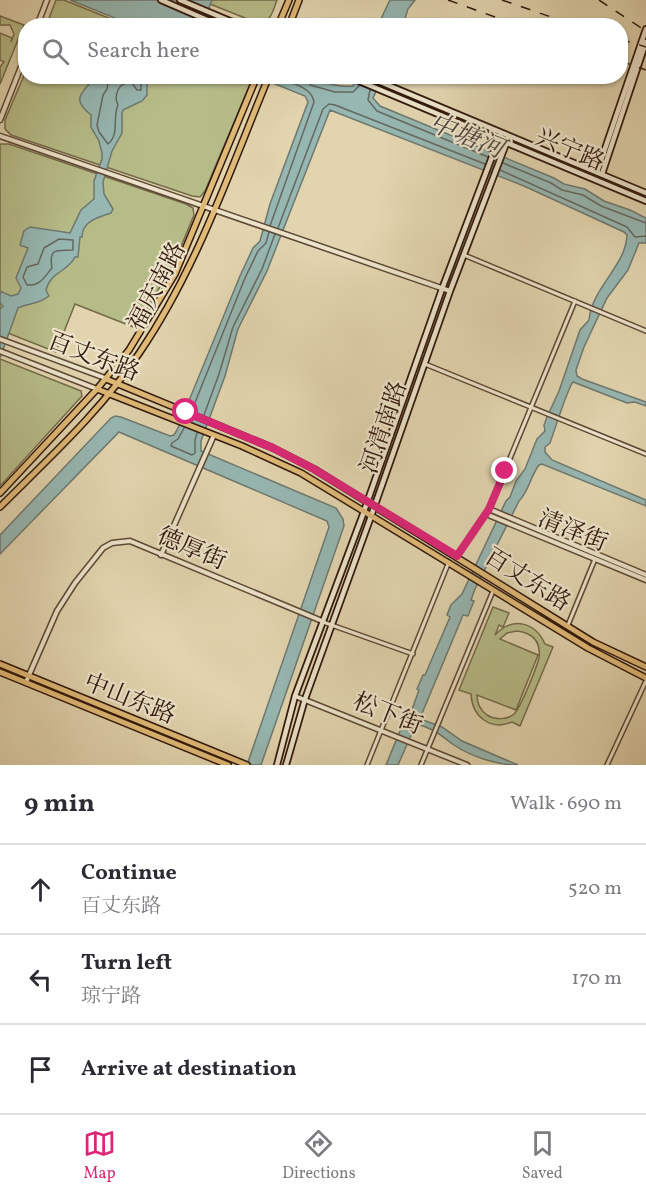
<!DOCTYPE html>
<meta charset="utf-8">
<style>
:root{--surface:#fff;--page:#f2f2f3;--text:#2b2b33;--muted:#7c7c81;--line:#e1e1e2;--accent:#db2777}
body{margin:0;font-family:Vollkorn,"Noto Serif SC",serif;background:var(--page);color:var(--text)}
.stop{position:absolute;width:18px;height:18px;margin:-14px;border:4px solid #db2777;border-radius:50%;background:#fff}
.stop.end{background:#db2777;border-color:#fff;box-shadow:0 2px 6px #0008}
.list{margin:0;padding:0;list-style:none}
h2{display:flex;justify-content:space-between;align-items:center;height:78px;margin:0;padding:0 24px;font-size:26px}
h2 small{font-size:20px;font-weight:400;color:var(--muted)}
.list li{display:grid;grid-template-columns:39px 1fr auto;gap:18px;align-items:center;box-sizing:border-box;height:90px;padding:0 24px;border-top:2px solid var(--line)}
.list b{display:block;font-size:22px;white-space:nowrap}
.list p{margin:0;font-size:20px;white-space:nowrap;color:var(--muted)}
.list em{font-size:20px;font-style:normal;color:var(--muted)}
.icon{flex:none;width:33px;height:33px;fill:none;stroke:currentColor;stroke-width:2;stroke-linecap:round;stroke-linejoin:round}
.map{position:relative;flex:none;width:646px;height:765px;overflow:hidden}
.search{position:absolute;background:var(--surface);box-shadow:0 2px 4px #0004;left:18px;right:18px;top:18px;height:66px;display:flex;align-items:center;gap:15px;box-sizing:border-box;padding:0 21px;border-radius:24px;color:var(--muted);font-size:22px}
.sheet{height:348px;background:var(--surface)}
nav{display:flex;justify-content:space-around;align-items:center;box-sizing:border-box;height:84px;border-top:2px solid var(--line);background:var(--surface);font-size:16px;color:var(--muted)}
nav a{display:grid;justify-items:center;gap:3px}
nav .on{color:var(--accent)}
.map>svg:first-child{display:block}
.green{fill:#b6bc88;stroke:#746a4a;stroke-width:1.5;fill-rule:evenodd}
.water{fill:#96b7b2;stroke:#6e7870;stroke-width:1.5}
.lines{fill:none;stroke-linecap:round;stroke-linejoin:round}
.shore{stroke:#646860;stroke-width:1.5}
.minor-casing{stroke:#5d4835;stroke-width:6}
.tertiary-casing{stroke:#5d4835;stroke-width:7}
.secondary-casing{stroke:#31190d;stroke-width:8}
.primary-casing{stroke:#31190d;stroke-width:8}
.minor{stroke:#ece3ca;stroke-width:3}
.tertiary{stroke:#ece3ca;stroke-width:4}
.secondary{stroke:#ece3ca;stroke-width:4.5}
.primary{stroke:#e0ba77;stroke-width:5}
.rail{stroke:#31190d;stroke-width:1.5;stroke-dasharray:10 10;stroke-linecap:butt}
.route{stroke:#db2777;stroke-width:8}
.labels{text-anchor:middle;stroke-width:4.5;stroke-linejoin:round;paint-order:stroke}
.street-label{font-size:24px;fill:#31190d;stroke:#ece3ca}
.water-label{font-size:26px;font-style:italic;fill:#4f483f;stroke:#ece3ca}
</style>
<div class="map">
<svg width="646" height="765" viewBox="0 0 646 765">
<rect width="100%" height="100%" fill="#e1d4ae"/>
<filter id="stains"><feTurbulence type="fractalNoise" baseFrequency=".00333" numOctaves="4"/><feColorMatrix values="0 0 0 0 .2 0 0 0 0 .09 0 0 0 0 .02 0 0 0 .5 -.17"/></filter>
<radialGradient id="worn" r=".72"><stop offset=".6" stop-color="#630" stop-opacity="0"/><stop offset="1" stop-color="#630" stop-opacity=".3"/></radialGradient>
<!-- green -->
<path class="green" d="M56,0H64L126,25L46,26Z
M200,0H277C273,11 271,21 260,24Z
M0,16L24,25L0,84V67L4,62L0,60V33L12,38L11,42L14,34L10,25H0Z
M25,73L26,76L253,77L205,191L200,197L192,196L11,135L5,129V120Z
M0,144H9L186,204L193,208L194,215L175,261L136,328L75,304L56,352L0,330Z
M0,359L76,389L81,391L82,396L0,486Z
M493,607L509,613L503,627L499,625L495,635C513,616 535,622 545,644L553,647L520,726L512,722C491,731 472,717 471,694L459,690ZM517,631C533,633 541,642 539,658C536,669 521,707 514,714C507,720 495,720 487,715C480,710 477,703 477,695L516,710L538,655L500,639L507,633Z"/>
<!-- water -->
<path class="water" d="M70,0H212L202,26L126,25L125,22Z
M390,0H415L408,9L403,25H378Z
M95,77H147V95L142,101L123,110L122,113V133L112,151L103,182L104,194L113,209L111,213C99,217 82,221 82,237H80L78,257H75C68,272 51,271 46,290L49,296C36,306 30,302 18,308L0,358V309L3,306L0,303V291L11,296L18,294L21,288L16,278L28,248L20,245L24,231L30,227L70,233L81,210L94,199V181L102,159V153L99,141L91,127V115C69,98 84,92 95,77Z
M258,77C273,77 291,74 306,77C323,80 334,88 353,86L357,77H383L373,98L380,106L554,178L564,184L585,189L604,201L630,210L646,218V243H639L628,270L607,298L584,347L576,370L577,376L582,379L646,402V406L635,402L627,403L573,382C568,387 554,432 550,443L545,447V452L552,460L646,500V506L542,464L539,465C530,477 529,491 519,501L475,589L471,600L474,601L468,616L463,615L421,716L423,720L442,727L462,741L518,765C497,765 472,757 454,745C440,735 434,728 416,724L398,765H386L407,714L410,715L419,690L417,689L423,675H425L450,617L447,615L451,605L462,594L506,501L510,497L516,481L525,469L537,439L545,431L544,425L547,417L559,391L580,330L589,320C592,287 626,266 627,235L624,232L524,186L330,110L267,271L238,329L225,376L201,441V451L336,508L343,519L344,526L261,765H247L329,527L327,521L119,432L0,554V535L111,418L115,416L121,417L170,436L174,435L177,430L240,276L253,248L260,241L270,204L308,102L305,96Z"/>
<g class="lines">
<!-- shore -->
<path class="shore" d="M109,76L107,89L103,95L97,125L99,132L108,144C120,134 112,118 118,105C113,95 119,81 132,83L137,90H141V76
M307,76L310,85L335,92H353L360,85
M370,90L368,100L377,111L488,157
M503,163L551,183L562,190L583,195L601,206L646,223
M500,170L627,227L635,237L646,236
M270,226L314,102C312,86 287,82 274,76
M278,228L323,109L329,104L335,105L485,164
M59,239L73,240V250C59,251 48,246 52,268C44,277 41,286 27,285L23,277L27,267L38,264L44,248Z
M192,410L245,278L258,251L266,243L269,232
M204,415L219,374L233,327L262,269L275,234
M184,428L178,439L172,443L171,446L192,455L195,453V440L197,433"/>
<defs>
<path id="minor" d="M464,255L646,331
M425,364L646,454
M457,556L489,509L575,301
M323,622L413,654
M568,625L595,559
M367,765L448,564
M421,765L493,591
M607,765L646,681"/>
<path id="tertiary" d="M37,26L47,0
M0,120L26,54
M0,136L450,291
M0,339L105,378
M0,351L97,389
M489,509L646,575
M486,514L646,580
M161,555L214,435
M26,682L57,611L75,583L103,548L112,543L130,541L322,621
M295,696L467,765"/>
<path id="secondary" d="M161,0L221,26
M180,0L242,26
M347,76L646,201
M366,76L646,193
M597,172L646,29
M602,174L646,42
M277,765L295,696L362,517L442,289L501,133
M286,765L305,699L369,522L450,291L509,136"/>
<path id="primary" d="M278,26L289,0
M289,26L299,0
M106,379L273,448L314,469L593,642L646,667
M97,389L242,446L301,473L588,648L646,678
M0,493L97,389L129,350L175,274L257,76
M0,507C49,458 102,410 140,352C197,268 230,170 269,76
M0,664L247,765
M0,672L228,765"/>
</defs>
<!-- minor casing -->
<use href="#minor" class="minor-casing"/>
<!-- tertiary casing -->
<use href="#tertiary" class="tertiary-casing"/>
<!-- secondary casing -->
<use href="#secondary" class="secondary-casing"/>
<!-- primary casing -->
<use href="#primary" class="primary-casing"/>
<!-- minor -->
<use href="#minor" class="minor"/>
<!-- tertiary -->
<use href="#tertiary" class="tertiary"/>
<!-- secondary -->
<use href="#secondary" class="secondary"/>
<!-- primary -->
<use href="#primary" class="primary"/>
<!-- rail -->
<path class="rail" d="M448,0L520,26
M502,0L577,26
M599,0L646,31
M620,39L646,47
M620,61L646,70"/>
</g>
<g class="lines">
<!-- route -->
<path class="route" d="M186,412L273,448L314,469L457,556L489,509L505,471"/>
</g>
<g class="labels">
<!-- street labels -->
<g class="street-label">
<text transform="translate(570 149) rotate(23)" y="8">兴宁路</text>
<text transform="translate(156 286) rotate(-62)" y="8">福庆南路</text>
<text transform="translate(94 356) rotate(21)" y="8">百丈东路</text>
<text transform="translate(383 427) rotate(-71)" y="8">河清南路</text>
<text transform="translate(573 530) rotate(22)" y="8">清泽街</text>
<text transform="translate(192 548) rotate(23)" y="8">德厚街</text>
<text transform="translate(528 579) rotate(32)" y="8">百丈东路</text>
<text transform="translate(130 698) rotate(22)" y="8">中山东路</text>
<text transform="translate(388 713) rotate(22)" y="8">松下街</text>
</g>
<!-- water labels -->
<g class="water-label">
<text transform="translate(467 135) rotate(22)" y="9">中塘河</text>
</g>
</g>
<rect width="100%" height="100%" filter="url(#stains)"/>
<rect width="100%" height="100%" fill="url(#worn)"/>
</svg>
<div class="stop" style="left:186px;top:412px"></div>
<div class="stop end" style="left:505px;top:471px"></div>
<div class="search"><svg class="icon" aria-label="search" viewBox="0 0 24 24"><circle cx="10" cy="10" r="6"/><path d="M15 15l6 6"/></svg>Search here</div>
</div>
<section class="sheet">
<h2>9 min<small>Walk · 690 m</small></h2>
<ul class="list">
<li><svg class="icon" aria-label="ahead" viewBox="0 0 24 24"><path d="M12 20V5M6 11l6-6 6 6"/></svg><div><b>Continue</b><p>百丈东路</p></div><em>520 m</em></li>
<li><svg class="icon" aria-label="left" viewBox="0 0 24 24"><path d="M17 20v-9H6M10 6l-5 5 5 5"/></svg><div><b>Turn left</b><p>琼宁路</p></div><em>170 m</em></li>
<li><svg class="icon" aria-label="arrive" viewBox="0 0 24 24"><path d="M6 21V4h12l-3 4 3 4H6"/></svg><div><b>Arrive at destination</b></div></li>
</ul>
</section>
<nav>
<a class="on"><svg class="icon" aria-label="map" viewBox="0 0 24 24"><path d="M3 6l6-2 6 2 6-2v14l-6 2-6-2-6 2zM9 4v14M15 6v14"/></svg>Map</a>
<a><svg class="icon" aria-label="directions" viewBox="0 0 24 24"><path d="M12 3l9 9-9 9-9-9zM9 14v-3h6M13 9l2 2-2 2"/></svg>Directions</a>
<a><svg class="icon" aria-label="saved" viewBox="0 0 24 24"><path d="M7 4h10v16l-5-4-5 4z"/></svg>Saved</a>
</nav>
